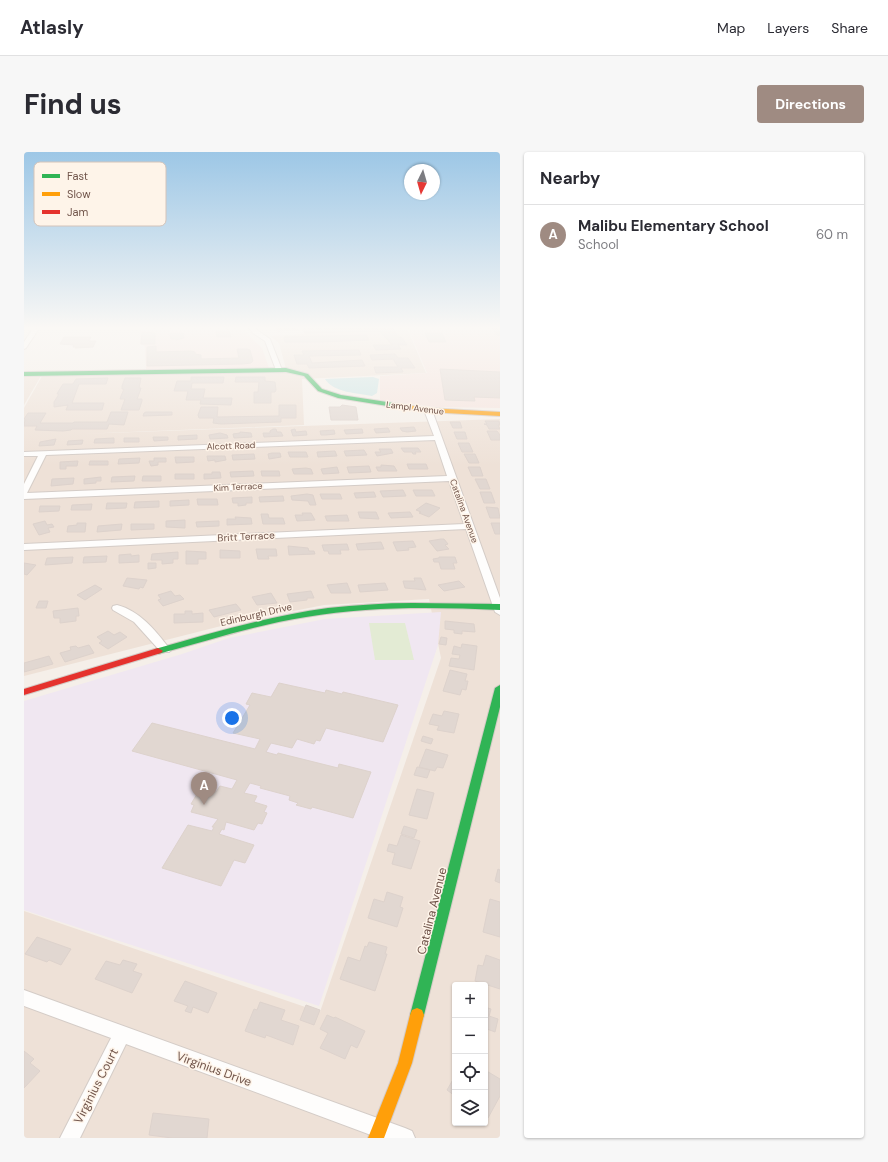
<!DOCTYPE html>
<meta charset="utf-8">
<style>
:root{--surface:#fff;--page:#f7f7f7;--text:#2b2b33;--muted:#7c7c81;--line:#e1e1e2;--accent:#9f8b82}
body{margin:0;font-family:"DM Sans",sans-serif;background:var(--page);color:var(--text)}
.controls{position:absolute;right:12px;bottom:12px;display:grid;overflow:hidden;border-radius:4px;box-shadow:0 1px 3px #0004}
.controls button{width:36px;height:36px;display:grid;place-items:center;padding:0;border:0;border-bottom:1px solid var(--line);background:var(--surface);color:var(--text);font:20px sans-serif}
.compass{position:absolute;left:380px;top:12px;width:36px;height:36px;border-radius:50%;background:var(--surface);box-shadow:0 1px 3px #0004;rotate:185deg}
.you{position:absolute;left:208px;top:566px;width:14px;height:14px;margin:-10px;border:3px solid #fff;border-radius:50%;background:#1a73e8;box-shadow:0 0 0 6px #1a73e833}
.badge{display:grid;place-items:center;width:26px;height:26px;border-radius:50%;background:var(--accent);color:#fff;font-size:13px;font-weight:700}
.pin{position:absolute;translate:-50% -33px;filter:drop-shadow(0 1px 2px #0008)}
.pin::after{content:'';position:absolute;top:21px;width:14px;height:12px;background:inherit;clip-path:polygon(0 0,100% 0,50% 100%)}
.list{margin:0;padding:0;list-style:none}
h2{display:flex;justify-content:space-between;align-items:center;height:52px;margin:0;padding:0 16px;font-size:17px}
h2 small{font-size:13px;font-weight:400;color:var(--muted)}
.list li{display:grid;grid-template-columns:26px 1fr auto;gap:12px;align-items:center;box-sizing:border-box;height:60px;padding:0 16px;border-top:1px solid var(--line)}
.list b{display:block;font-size:15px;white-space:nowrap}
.list p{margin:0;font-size:13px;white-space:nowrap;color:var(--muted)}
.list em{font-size:13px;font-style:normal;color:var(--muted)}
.icon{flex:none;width:22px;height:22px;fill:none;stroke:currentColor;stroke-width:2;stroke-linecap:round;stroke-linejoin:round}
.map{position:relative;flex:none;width:476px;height:986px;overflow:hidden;border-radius:4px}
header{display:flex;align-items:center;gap:24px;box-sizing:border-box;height:56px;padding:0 20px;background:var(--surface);border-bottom:1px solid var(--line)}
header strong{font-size:19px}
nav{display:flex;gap:22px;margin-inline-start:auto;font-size:14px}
.intro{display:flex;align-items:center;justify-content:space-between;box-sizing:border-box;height:96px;padding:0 24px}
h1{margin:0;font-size:28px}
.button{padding:10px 18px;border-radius:4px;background:var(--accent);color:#fff;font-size:14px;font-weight:700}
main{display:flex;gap:24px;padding:0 24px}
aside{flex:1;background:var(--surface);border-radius:4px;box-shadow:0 1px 3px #0004}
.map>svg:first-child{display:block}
.residential{fill:#eee1d7;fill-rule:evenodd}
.commercial{fill:#f5e3dd}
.education{fill:#f0e7f1}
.green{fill:#e3ebd4}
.water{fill:#cce4e4}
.building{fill:#e1d7d1;stroke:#ddd2cc}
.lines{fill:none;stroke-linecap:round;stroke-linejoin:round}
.street-casing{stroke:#d4ccc7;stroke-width:2}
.fast-casing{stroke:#d4cbc6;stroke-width:2}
.slow-casing{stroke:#d4cbc6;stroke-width:2}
.jam-casing{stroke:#d4cbc6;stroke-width:2}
.street{fill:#fefdfc;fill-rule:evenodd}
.fast{fill:#30b455;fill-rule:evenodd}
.slow{fill:#ff9f0a;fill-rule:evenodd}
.jam{fill:#e5322d;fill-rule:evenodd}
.labels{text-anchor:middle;stroke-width:3;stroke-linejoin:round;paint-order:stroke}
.far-street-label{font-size:9px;fill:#71554b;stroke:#fef4e9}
.street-label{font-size:10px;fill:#71554b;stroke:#fef4e9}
.near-street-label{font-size:12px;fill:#71554b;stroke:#fef4e9}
.key{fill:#fef4e9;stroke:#d4c4ba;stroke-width:1}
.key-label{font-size:11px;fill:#71554b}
</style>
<header>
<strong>Atlasly</strong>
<nav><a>Map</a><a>Layers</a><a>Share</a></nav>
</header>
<div class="intro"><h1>Find us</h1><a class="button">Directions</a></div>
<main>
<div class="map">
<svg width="476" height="986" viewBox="0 0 476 986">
<rect width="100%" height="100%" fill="#f5efe9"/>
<!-- residential -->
<path class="residential" d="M278,176H383L402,221L278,227L280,273L54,282L476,267V986H0V759L296,860L417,506L405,447L300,453L209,471L0,524V256L18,224L263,221L255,191L246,184L280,182ZM431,833H461V971H431Z
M0,224H17L0,253Z"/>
<!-- commercial -->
<path class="commercial" d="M116,176H217L238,196L245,216L122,217L121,194L116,192Z
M384,176H476V256L411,255L356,248V224L403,221Z"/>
<!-- education -->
<path class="education" d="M417,460L414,493L295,854L0,758V549L158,502L205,486L301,467Z"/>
<!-- green -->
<path class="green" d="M345,471H381L390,508H351Z"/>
<!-- water -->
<path class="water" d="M349,225L355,227L353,241L348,244C334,241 310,241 301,227Z"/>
<!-- building -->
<path class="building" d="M269,176L274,178L253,179L252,177Z
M279,176L369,177L374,185H377L383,193H374L377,197L352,198L349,193H368L356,179L281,181Z
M468,176H476V183H473Z
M205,178L207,185H193L192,179Z
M118,180L131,181V192H117Z
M146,181H159L160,186L152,188V187H147Z
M401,181H418L422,190H405Z
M342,183L345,188L298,190H261L260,185Z
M40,185H67L65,189H72L69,195L51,196L52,195H49L50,193L36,192Z
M132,194V200L167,199L171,200V202L177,203V207L215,206L213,197H223L226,198L229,209L227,211L219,212L123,214V195Z
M335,198L337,203L285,204L288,211L338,208L341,214L285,216L283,212H273L270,203H280L278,199Z
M371,202L374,206H384L391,216H377L379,220L352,221L350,215H374L369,207L348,208L346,203Z
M416,217L476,220V246L450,245L451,249L421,248Z
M167,225H200L199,231H168L167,237H181L179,246H208L207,253L176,252L177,248H162L164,239H150L153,229H167Z
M212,225H241V229L251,230L252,238L251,240H247V251H230V240H234L235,230H211Z
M84,226L82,232H55L48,251H80L78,258H42L44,253L30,255V250L35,242H33L34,240L39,232H49L52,227Z
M101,226H117L115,236H117L115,242L113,247H118V249L115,258H97L101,247H96L97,244L100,237H98V234Z
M255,253H272V266H257V270L197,272L189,271L190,266H175L174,263L177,255H194L193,265L255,264Z
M318,253L332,255L334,268H307L305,255H316Z
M87,260H104L100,273L85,272L83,277H48L47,278L39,279L11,278L13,274H0L1,267H0L4,261H22L16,271H49L50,270H83Z
M148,260V263L119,264L120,261L122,260Z
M461,269H475L476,273H474L476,277H465L463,273L460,272H463Z
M426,270H436L438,276H429Z
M390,275L392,279L383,280L378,279L376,276Z
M364,276L366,280L352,281L350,277Z
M249,277H252L253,280H257L259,284L240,285L239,281H246V279Z
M271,277L272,280L282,279L283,283L269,284L267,278Z
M338,277L339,281L322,282L320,278Z
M310,278L311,282L302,283H297L296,279Z
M463,279H473L476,283V288H467Z
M216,280L227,281L228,285L210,286L209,282L216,281Z
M430,280H441L443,287H433Z
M196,281L203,283L204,286L186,287L185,283Z
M173,283V287L154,288V284Z
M129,285H144V288L130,289Z
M90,286V291H70L71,287Z
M100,286H115V290H100Z
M32,287L30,293L15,294L16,290Z
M59,288L58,292L43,293L44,289Z
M434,291H445L449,300H438Z
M377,296H394L397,300H391L392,302H389L388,300H380Z
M355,297H367L369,301L353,304L351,300H357Z
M340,298L343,303L322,304L320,299Z
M311,299L313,304L294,305L293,300Z
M264,300H282L284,305H266Z
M248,301H256L257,305L245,307L244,302Z
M230,302L231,307L209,308L208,303Z
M440,302H451L455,311H445Z
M183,304H201L202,308L191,310V308L184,309Z
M151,305H170V310L152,311Z
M116,306L115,311L94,312L95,307Z
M130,306H142V310H134V313L127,314L125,309H130Z
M54,309L53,314H42V317H36V310Z
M66,309H84V313H65Z
M383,312H402L404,317H385Z
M357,313L370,314L373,319H354L352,315H357Z
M345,314L347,320L325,321L323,315Z
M313,315L315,321L299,322L297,317Z
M444,315H456L459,324H448Z
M282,316L287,317L289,322H270L268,317Z
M229,319L230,324L207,325L206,320Z
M237,319H255L256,324H238Z
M188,320H196L197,326L180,327V322H188Z
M151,322H170V327H151Z
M111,324L110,329L87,330L88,325Z
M119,324H137V329H118Z
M77,325V329H72V331L60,332V327Z
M50,326L49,332L27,334L28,327Z
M451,327H462L466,337H456Z
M379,338L382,344L359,345L356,339Z
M389,338H408L411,344H392Z
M350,340L352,345L332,346L330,341Z
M456,340H467L471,351H460Z
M283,342L289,343L292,353H286L284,349L268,348L267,344Z
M296,342H316L318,347H298Z
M259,344L260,349L236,350L235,345Z
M228,345V351H222V353L214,354V351H209L208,346Z
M173,347H193L194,353H174Z
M165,348V353L146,354V349Z
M135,349V355L110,356L111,350Z
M83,351H103L102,356L82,357Z
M402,351L416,356L405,365L395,361L397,360L392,358Z
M68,352L67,358H47L48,353Z
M16,354H36L35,359L15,360Z
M462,355L474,356L476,366H466Z
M334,360H352L355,367L336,366Z
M386,360L389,365L367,366L364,361Z
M278,361H287L291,368L273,369L271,363H279Z
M237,362H244L245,366H259L261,372H239Z
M323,363L325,369H303L301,364Z
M211,365L227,366L228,372L203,373V367H212Z
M161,368V376L142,375V369Z
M21,369L23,373L28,372L30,375L24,376L26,380L15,383L9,372Z
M195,369V374L173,375L172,370Z
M53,371H62L61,380H43L44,374L53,373Z
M467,371H476V382H471Z
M98,372L97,378L73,380L74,374Z
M107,372H130V377L107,378Z
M417,387H420L424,392L421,393L425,397L413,399L405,389Z
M389,389L392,395L384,396L385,398L373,399L369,390Z
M357,390L360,397L334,398L332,392Z
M323,392L325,398H316L317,402H305L304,399H300L298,393Z
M264,394L284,396L285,399H290L291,402L265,403Z
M232,397H252L253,404H244L245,407H234Z
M196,398L216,399V406H196Z
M162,399L182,400V407H174V412H162Z
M154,400V407H149V411L138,412V408H127L128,402Z
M107,402V404L115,403V410L95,411V403Z
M83,404L82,410L59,411L60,405Z
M49,405L48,411L21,413L23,406Z
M415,405H431L433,411H429L431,417H417L415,410H410L409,407L415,406Z
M0,411L12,413L3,423L0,422Z
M124,411H132V416L124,417Z
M103,426L123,428L119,436L116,435L115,437L99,434Z
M390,426H397L402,438L381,436L379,429H391Z
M435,429L441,435L420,439L414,433Z
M323,431L327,441H307L303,433Z
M361,431L364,438L336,440L334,433Z
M71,433L78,437L61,448L53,443Z
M147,439L151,444L156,443L160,447L139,454L134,448L137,447L134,443Z
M287,439L290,446H283V448L266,450L263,442Z
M247,441L253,451L233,453L228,445Z
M15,449H24L22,456H12Z
M212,452L217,458L190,465L185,458Z
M54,456L55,464H52V469L36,471V466H30L29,459Z
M161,459H168V462L179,461V470L150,471V462H161Z
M421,469L450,472L451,480L438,479V482L430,481V478L421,477Z
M84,479L90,483L96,480L103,485L84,497L75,491L78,489L73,485Z
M417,485L423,486L422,493L415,492Z
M438,492L453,494L450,518L425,514L427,506L435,507L436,503L428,502L430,494L437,496Z
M65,493L70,501L41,510L36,501L47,498L46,495L52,494L54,496Z
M25,504L29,512L0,520V511Z
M426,518L443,522L441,529H444L442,538L438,537L436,543L419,539Z
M255,531L301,541L302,538L318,542L319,540L374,553L359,590L302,576L296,589L292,588L290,592L273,587L268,596L247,591L242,600L253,603L254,601L314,616L315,612L347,620L329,666L288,655L287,657L272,653L274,651L265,648L266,644L236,636L237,634L226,631L220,641L233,644L230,650L243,654L240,660L243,661L238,672L234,671L230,678L202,670L200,678L198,677L195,682L230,693L221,711L210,708L197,734L138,716L164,673L188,679L190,675H188L194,667L167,660L170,653L167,652L173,642L177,643L180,637L192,640L196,634L208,637L213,628L108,599L128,571L231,597L236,587L209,581L226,553L222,552L228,541L247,545Z
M420,559L435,562L430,581L413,578L415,574L405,572L409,562L418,564Z
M399,584L409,587L407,592L397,589Z
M402,597L424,603L419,616L413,615L411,619L395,615Z
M393,615L406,618L403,626L390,623Z
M393,637L410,641L403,667L385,663Z
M380,674L393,678L390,686L377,682Z
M377,683L396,689L387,717L368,712L371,701L363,699L365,692L373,694Z
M474,717L476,718V731L471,729Z
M363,740L379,745L376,755L379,756L373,775L344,766L350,747L360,750Z
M466,747L476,750V785L459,780Z
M13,785L47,797L37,813L25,808L23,810L1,802Z
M345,790L363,795L361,802H363L351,839L316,827L324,805L336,809L341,794L343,795Z
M462,803L476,808V837L451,829L454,813L459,814Z
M99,808L113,812L109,819L118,822L108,841L71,827L82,809L96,813Z
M161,829L193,841L184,861L169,855L167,861L161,859L164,854L150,849Z
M236,850L261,858L257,868L275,874L269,893L242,883L241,886L221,879L230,857L233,858Z
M282,853L296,858L290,873L276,868Z
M461,855L467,857L465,864L474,867L471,880L463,877L461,886Z
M303,863L310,866L311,865L341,879L333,896L327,893L321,907L296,896L304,881L296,877Z
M0,899L10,907L6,911L16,919L0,936Z
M461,918L476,927V944L464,966L461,964Z
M431,924V944L423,938Z
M129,961L185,967L183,986H148L125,983Z"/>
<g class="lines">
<defs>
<path id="street" d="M6,176H11L14,178L2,196L0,197V190L8,178Z
M225,176H230L246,187L258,218L257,219L252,218L241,189L229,181Z
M404,256L408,258L476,446V463L471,460L442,377L0,398V392L440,372L425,329L0,347V332L14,304H0V300L410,284L400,258ZM411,288L423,324L3,341L22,303Z
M93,453C116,459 131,478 145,496L147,498L145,500H137L110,470L89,458L88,456L89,454Z
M0,838L381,976L388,979L391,986H355L102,892L56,986H36L87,886L0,854Z"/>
<path id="fast" d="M262,216L284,222L298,237L317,243L376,252L379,254L376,256L314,246L294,239L280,224L262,220L0,224V220Z
M389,451L476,452V458C411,455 346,454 282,465C231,473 183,489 134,502L129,499L131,497C188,481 245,464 304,456C332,453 360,451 389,451Z
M476,533V555L400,863L398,868L393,870L388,868L386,863L471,536Z"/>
<path id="slow" d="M376,252L404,256L476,260V264L404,260L374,255V253Z
M393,856L398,858L400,863L388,911L360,986H344L374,911L386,863L388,858Z"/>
<path id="jam" d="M134,496L139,499L137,501L0,543V537Z"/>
</defs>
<!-- street casing -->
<use href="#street" class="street-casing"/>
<!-- fast casing -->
<use href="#fast" class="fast-casing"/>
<!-- slow casing -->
<use href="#slow" class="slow-casing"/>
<!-- jam casing -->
<use href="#jam" class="jam-casing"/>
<!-- street -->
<use href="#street" class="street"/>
<!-- fast -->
<use href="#fast" class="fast"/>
<!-- slow -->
<use href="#slow" class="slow"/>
<!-- jam -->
<use href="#jam" class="jam"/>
</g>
<!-- sky -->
<linearGradient id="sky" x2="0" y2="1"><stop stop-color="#9dc7e6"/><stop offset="0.56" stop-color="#faf8f5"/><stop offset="1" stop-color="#faf8f5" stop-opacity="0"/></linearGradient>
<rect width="476" height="314" fill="url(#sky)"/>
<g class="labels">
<!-- far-street labels -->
<g class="far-street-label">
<text transform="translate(391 256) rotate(7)" y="3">Lampl Avenue</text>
<text transform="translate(207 294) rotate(-2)" y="3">Alcott Road</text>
<text transform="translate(214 335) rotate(-3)" y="3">Kim Terrace</text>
<text transform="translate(440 359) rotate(70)" y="3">Catalina Avenue</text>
</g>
<!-- street labels -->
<g class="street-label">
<text transform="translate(222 384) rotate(-3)" y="4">Britt Terrace</text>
<text transform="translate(232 462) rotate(-13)" y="4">Edinburgh Drive</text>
</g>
<!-- near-street labels -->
<g class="near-street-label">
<text transform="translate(408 759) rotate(-76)" y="4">Catalina Avenue</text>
<text transform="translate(190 917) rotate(20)" y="4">Virginius Drive</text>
<text transform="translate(72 934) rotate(-63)" y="4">Virginius Court</text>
</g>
</g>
<!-- legend -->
<rect x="10" y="10" width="132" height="64" rx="6" class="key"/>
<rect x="18" y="22" width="18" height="4" fill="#30b455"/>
<rect x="18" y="40" width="18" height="4" fill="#ff9f0a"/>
<rect x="18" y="58" width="18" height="4" fill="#e5322d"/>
<g class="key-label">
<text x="43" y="28">Fast</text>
<text x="43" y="46">Slow</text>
<text x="43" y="64">Jam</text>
</g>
</svg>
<div class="controls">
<button>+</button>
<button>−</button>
<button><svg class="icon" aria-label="locate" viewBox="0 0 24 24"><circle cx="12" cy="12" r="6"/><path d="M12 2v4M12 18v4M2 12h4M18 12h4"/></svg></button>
<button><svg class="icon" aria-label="layers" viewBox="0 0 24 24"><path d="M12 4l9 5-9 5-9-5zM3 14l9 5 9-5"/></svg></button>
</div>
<svg class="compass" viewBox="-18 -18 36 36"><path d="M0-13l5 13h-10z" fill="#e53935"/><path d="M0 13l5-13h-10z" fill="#7c7c81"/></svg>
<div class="you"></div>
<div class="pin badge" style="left:180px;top:653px">A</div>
</div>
<aside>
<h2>Nearby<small></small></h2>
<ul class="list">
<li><span class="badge">A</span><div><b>Malibu Elementary School</b><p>School</p></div><em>60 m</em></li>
</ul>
</aside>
</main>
